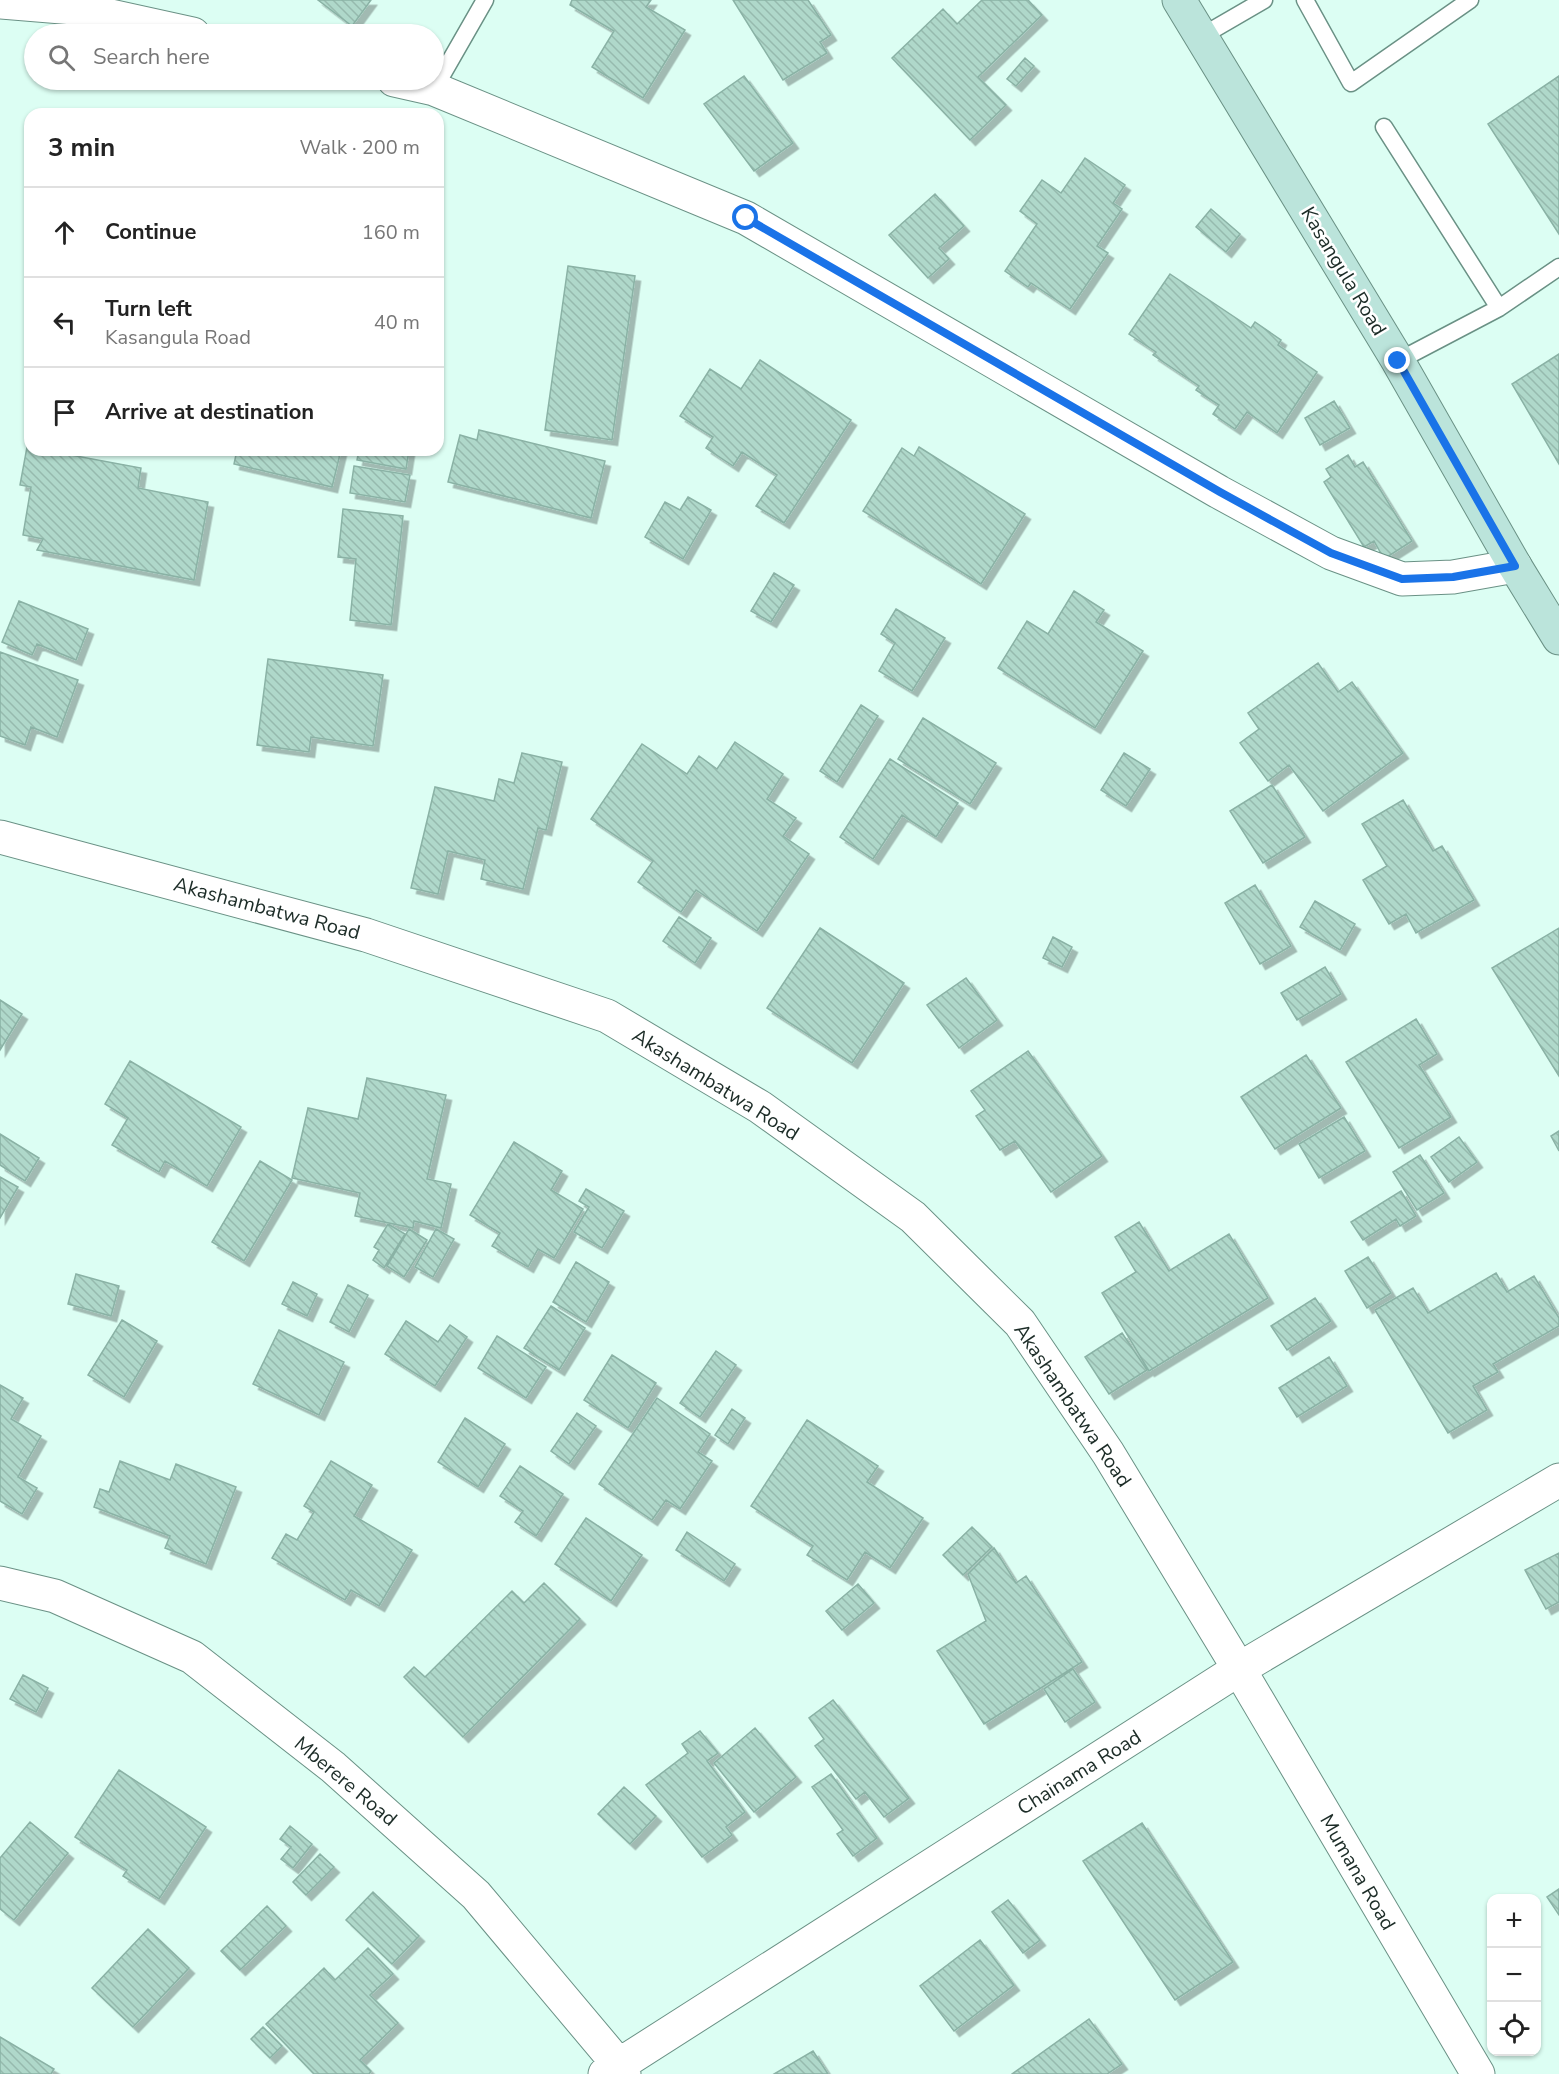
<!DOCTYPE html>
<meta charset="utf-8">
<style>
:root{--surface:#fff;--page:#f6f6f6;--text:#222;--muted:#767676;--line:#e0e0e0}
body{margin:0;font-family:"Nunito Sans",sans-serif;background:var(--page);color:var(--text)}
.controls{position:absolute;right:18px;bottom:18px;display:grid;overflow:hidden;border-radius:12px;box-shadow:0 2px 4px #0004}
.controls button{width:54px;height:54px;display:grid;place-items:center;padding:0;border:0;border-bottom:2px solid var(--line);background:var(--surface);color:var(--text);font:30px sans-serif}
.stop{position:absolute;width:18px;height:18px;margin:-14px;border:4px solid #1a73e8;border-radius:50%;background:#fff}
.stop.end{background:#1a73e8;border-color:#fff;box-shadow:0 2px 6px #0008}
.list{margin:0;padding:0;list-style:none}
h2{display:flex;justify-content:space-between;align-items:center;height:78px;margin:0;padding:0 24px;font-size:26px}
h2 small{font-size:20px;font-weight:400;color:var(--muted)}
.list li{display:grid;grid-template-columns:39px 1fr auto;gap:18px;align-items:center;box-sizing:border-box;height:90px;padding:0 24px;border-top:2px solid var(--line)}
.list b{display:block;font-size:22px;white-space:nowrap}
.list p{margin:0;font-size:20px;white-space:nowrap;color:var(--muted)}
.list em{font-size:20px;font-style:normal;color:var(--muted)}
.icon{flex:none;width:33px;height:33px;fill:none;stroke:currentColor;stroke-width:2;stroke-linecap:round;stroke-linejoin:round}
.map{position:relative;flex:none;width:1559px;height:2074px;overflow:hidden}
.search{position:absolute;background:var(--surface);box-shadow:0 2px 4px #0004;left:24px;top:24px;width:420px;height:66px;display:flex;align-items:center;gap:15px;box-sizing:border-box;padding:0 21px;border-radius:33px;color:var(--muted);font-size:22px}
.panel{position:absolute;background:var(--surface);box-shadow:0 2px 4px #0004;left:24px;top:108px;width:420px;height:348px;border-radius:18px}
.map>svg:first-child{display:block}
.building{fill:url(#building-back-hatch);stroke:#8ab2a5;stroke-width:1.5;filter:url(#shadow)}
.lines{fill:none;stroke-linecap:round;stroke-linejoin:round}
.service-casing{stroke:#6a9185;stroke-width:19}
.minor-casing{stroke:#6a9185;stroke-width:35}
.secondary-casing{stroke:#6a9185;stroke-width:35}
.service{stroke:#fff;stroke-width:16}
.minor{stroke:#fff;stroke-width:33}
.secondary{stroke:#bbe4db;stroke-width:33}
.route{stroke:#1a73e8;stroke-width:8}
.labels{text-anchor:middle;stroke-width:5;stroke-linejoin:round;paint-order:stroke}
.street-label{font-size:20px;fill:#1c2c27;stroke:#fff}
</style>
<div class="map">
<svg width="1559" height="2074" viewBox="0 0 1559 2074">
<defs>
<pattern id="building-back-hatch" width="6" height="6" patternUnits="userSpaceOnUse" patternTransform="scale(1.5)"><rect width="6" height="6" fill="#afd8ca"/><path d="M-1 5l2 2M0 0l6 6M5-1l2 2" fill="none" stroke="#96baae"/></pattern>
<filter id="shadow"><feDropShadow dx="5.5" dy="5.5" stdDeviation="0" flood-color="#0004"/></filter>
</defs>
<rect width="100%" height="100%" fill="#dcfef3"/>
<!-- building -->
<path class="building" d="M318,0H371L352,26Z
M572,0H651L646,7L685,30L643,98L592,67L614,31L570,5Z
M733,0H808L831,35L820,42L827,53L783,80Z
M982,0H1028L1042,15L978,77L1006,105L970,140L892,58L943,9L957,24Z
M1025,58L1034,66L1016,86L1007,79Z
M744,76L793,143L754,171L704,104Z
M1559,76V234L1488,124Z
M1085,158L1125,185L1113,203L1122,209L1097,246L1108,253L1070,309L1031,283L1028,287L1005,271L1037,224L1020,211L1042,180L1061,193Z
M935,194L964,226L939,248L949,259L928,278L889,235Z
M1211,209L1240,234L1226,252L1196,227Z
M568,266L635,276L612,440L545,430Z
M1170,274L1251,328L1255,322L1281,340L1278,345L1317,372L1277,433L1247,412L1235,429L1213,414L1219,405L1196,390L1199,386L1153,355L1156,352L1129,334Z
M1559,354V464L1512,384Z
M760,360L851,420L784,523L756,506L777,475L742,452L733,466L706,448L713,437L680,416L710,369L741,389Z
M1334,401L1350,428L1320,445L1305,418Z
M479,430L605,461L591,518L448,482L460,435L477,440Z
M27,447H30V450H44L141,468L138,488L208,502L194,580L37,550L43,539L23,535L31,487L20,485Z
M919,447L1025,514L981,584L863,511L902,448L914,456Z
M237,450H341L332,487L234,464Z
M359,450H409L406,469L357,460Z
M1348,455L1355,467L1363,462L1412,541L1384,559L1374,541L1364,547L1324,482L1331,477L1326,469Z
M354,466L410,475L405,502L350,493Z
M688,497L711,510L683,559L645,537L665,502L680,510Z
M343,509L403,516L391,625L350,620L356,559L338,557Z
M774,573L794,585L771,622L751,611Z
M1074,591L1104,610L1096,622L1143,651L1095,728L998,668L1027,621L1048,634Z
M19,601L88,629L76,660L37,644L32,655L2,642Z
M896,609L945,638L912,691L879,671L895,643L881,634Z
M0,652L78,680L57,737L31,727L25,745L0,736Z
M268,659L383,675L373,746L311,737L309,752L257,745Z
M1318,663L1338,692L1352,682L1403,753L1323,811L1289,765L1268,781L1240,743L1259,729L1248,713Z
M861,705L878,716L837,782L820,771Z
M923,718L996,763L970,804L898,759Z
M735,742L783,774L767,799L796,818L783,836L809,854L757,931L696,890L681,912L638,882L653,861L591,819L642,744L687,774L699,756L717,769Z
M522,753L562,762L546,830L538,828L523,889L481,879L485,860L448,851L438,894L411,888L435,787L494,801L499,779L514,783Z
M1124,753L1150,769L1126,806L1101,790Z
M890,759L958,803L936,837L902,815L873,859L840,837Z
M1272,785L1305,837L1263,863L1230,811Z
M1403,800L1433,851L1442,846L1474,900L1416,933L1406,914L1389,924L1363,880L1387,866L1362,824Z
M1255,885L1291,946L1260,964L1225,903Z
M1315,901L1355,924L1340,950L1300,927Z
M679,917L711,938L695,963L663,941Z
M820,928L904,983L852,1063L767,1008Z
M1559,928V1076L1492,968Z
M1053,937L1072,947L1062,967L1043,958Z
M1325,967L1341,994L1297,1020L1281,993Z
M966,978L997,1020L959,1048L927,1005Z
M0,1000L22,1014L0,1050Z
M1416,1019L1437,1054L1419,1065L1451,1117L1399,1148L1346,1062Z
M1028,1051L1102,1156L1051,1192L1015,1141L1000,1150L976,1116L985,1110L971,1091Z
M1306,1055L1341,1108L1275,1149L1241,1097Z
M130,1061L241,1127L207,1186L165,1161L159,1172L112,1145L128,1118L105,1104Z
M367,1078L446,1095L427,1179L451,1184L441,1228L414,1221L413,1228L355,1216L360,1193L292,1178L308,1108L358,1119Z
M1344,1117L1365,1151L1319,1178L1299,1144Z
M1559,1131V1151L1551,1136Z
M0,1134L39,1158L25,1181L0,1165Z
M1459,1137L1477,1162L1449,1182L1431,1157Z
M514,1142L562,1171L551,1190L583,1209L554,1258L538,1249L528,1267L492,1246L500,1233L470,1215Z
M1420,1155L1444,1193L1417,1210L1393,1172Z
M260,1161L292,1180L244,1261L212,1242Z
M0,1177L18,1187L0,1218Z
M586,1189L624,1211L602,1248L574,1232L589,1207L579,1201Z
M1401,1191L1416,1216L1400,1226L1396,1219L1363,1240L1351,1222Z
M1139,1222L1169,1271L1229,1234L1268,1298L1149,1371L1102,1293L1136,1272L1115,1237Z
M388,1224L405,1234L384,1268L373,1260L379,1250L374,1247Z
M409,1229L427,1240L404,1277L387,1266Z
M436,1229L454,1239L433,1277L415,1267Z
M1368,1257L1391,1293L1367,1308L1345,1271Z
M576,1262L609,1282L586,1322L553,1302Z
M1496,1273L1507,1292L1534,1276L1559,1318V1326L1493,1364L1498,1372L1473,1386L1487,1410L1448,1433L1375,1310L1413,1288L1428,1313Z
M76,1274L119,1286L111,1316L68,1304Z
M293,1282L317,1294L307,1316L282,1304Z
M348,1285L368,1295L349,1332L330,1322Z
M1315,1298L1331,1321L1287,1350L1271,1326Z
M551,1306L585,1328L559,1370L524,1348Z
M122,1320L157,1341L124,1397L88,1375Z
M406,1321L438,1342L450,1325L467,1337L435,1386L385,1354Z
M279,1330L344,1362L319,1415L253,1384Z
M1122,1333L1147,1370L1109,1394L1085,1357Z
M497,1336L546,1367L526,1398L478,1368Z
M716,1351L736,1365L700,1417L680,1403Z
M612,1355L656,1383L628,1428L584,1400Z
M1329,1357L1347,1386L1297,1417L1279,1388Z
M0,1385L23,1398L11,1419L41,1436L18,1477L37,1488L22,1514L0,1501Z
M657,1398L710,1434L698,1452L712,1461L680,1509L666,1500L652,1520L599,1484Z
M732,1409L745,1418L728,1444L715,1435Z
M577,1413L596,1426L569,1464L551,1451Z
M465,1418L505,1444L478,1487L438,1462Z
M807,1420L878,1466L867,1482L923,1518L890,1568L865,1552L847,1580L807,1555L813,1546L751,1506Z
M120,1461L170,1480L176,1464L236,1487L206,1564L165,1548L170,1536L94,1507L100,1489L109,1492Z
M331,1461L372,1485L354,1516L412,1550L379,1606L351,1590L345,1600L272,1558L286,1534L297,1540L314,1512L304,1506Z
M520,1466L563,1494L536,1536L515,1522L523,1511L500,1496Z
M586,1518L642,1555L611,1601L555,1564Z
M972,1527L992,1547L963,1575L943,1555Z
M687,1532L735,1564L724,1581L676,1550Z
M994,1548L1016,1583L1026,1576L1082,1662L984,1724L937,1651L986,1621L968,1574Z
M1559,1553V1602L1546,1609L1525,1570Z
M544,1583L580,1619L463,1737L404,1677L414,1667L425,1677L512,1591L524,1603Z
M858,1584L874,1603L842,1630L826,1611Z
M1073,1669L1095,1702L1065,1722L1044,1689Z
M23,1675L48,1688L36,1712L10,1699Z
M833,1700L909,1798L884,1817L865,1792L856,1799L815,1746L824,1739L809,1718Z
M755,1728L796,1777L754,1812L714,1763Z
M700,1731L718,1753L707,1761L745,1812L726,1827L732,1835L702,1857L646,1785L688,1753L682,1744Z
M119,1770L206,1827L159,1899L123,1876L127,1870L75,1837Z
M831,1774L877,1838L853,1856L837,1834L843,1830L812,1787Z
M624,1787L656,1816L630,1844L598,1814Z
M30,1822L68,1853L14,1920L0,1909V1858Z
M1142,1823L1233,1962L1175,2000L1083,1861Z
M290,1826L312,1844L293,1868L281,1859L291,1847L280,1839Z
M320,1854L334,1867L306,1895L293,1882Z
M1559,1889V1915L1547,1897Z
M373,1892L419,1936L392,1964L346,1920Z
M1008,1900L1040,1940L1023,1953L992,1912Z
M267,1906L286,1926L240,1970L221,1951Z
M148,1929L189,1968L133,2027L92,1988Z
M980,1940L1014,1985L954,2031L920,1986Z
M368,1948L393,1974L370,1995L398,2023L360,2060L371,2071L369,2074H314L266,2024L324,1968L335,1980Z
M1089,2019L1122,2064L1107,2074H1012Z
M263,2027L282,2046L270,2058L251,2039Z
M0,2037L54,2069L51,2074H0Z
M813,2051L828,2074H774Z"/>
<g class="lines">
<defs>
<path id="service" d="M1305,0L1351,83L1470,0
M1202,36L1264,0
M434,89L485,0
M1384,127L1499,308
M1398,361L1499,308L1559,267"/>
<path id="minor" d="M0,2L74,8L193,34
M394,80L434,89L746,218L1219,492L1331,553L1402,579L1453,577L1515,566
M0,837L366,935L607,1016L760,1107L913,1217L1020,1323L1108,1453L1239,1669L1478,2074
M0,1583L55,1596L192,1657L333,1767L476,1895L618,2064L624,2074
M605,2074L1239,1669L1559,1480"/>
<path id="secondary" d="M1179,0L1398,361L1515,566L1559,638"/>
</defs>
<!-- service casing -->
<use href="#service" class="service-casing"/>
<!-- minor casing -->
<use href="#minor" class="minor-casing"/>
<!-- secondary casing -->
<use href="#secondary" class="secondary-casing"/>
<!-- service -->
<use href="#service" class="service"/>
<!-- minor -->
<use href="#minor" class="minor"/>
<!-- secondary -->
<use href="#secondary" class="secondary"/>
</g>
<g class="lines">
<!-- route -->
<path class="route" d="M746,218L1220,492L1331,553L1402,579L1453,577L1515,566L1398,361"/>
</g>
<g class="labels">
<!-- street labels -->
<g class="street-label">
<text transform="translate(1344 271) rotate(59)" y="7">Kasangula Road</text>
<text transform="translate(267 908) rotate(15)" y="7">Akashambatwa Road</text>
<text transform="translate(716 1084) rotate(32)" y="7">Akashambatwa Road</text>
<text transform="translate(1073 1405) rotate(56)" y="7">Akashambatwa Road</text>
<text transform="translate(1079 1772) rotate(-32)" y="7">Chainama Road</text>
<text transform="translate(346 1781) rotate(40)" y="7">Mberere Road</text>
<text transform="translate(1358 1872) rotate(60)" y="7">Mumana Road</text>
</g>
</g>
</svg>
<div class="controls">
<button>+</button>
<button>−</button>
<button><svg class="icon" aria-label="locate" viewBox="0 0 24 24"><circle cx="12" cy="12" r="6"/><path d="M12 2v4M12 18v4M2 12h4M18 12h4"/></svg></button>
</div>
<div class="stop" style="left:746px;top:218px"></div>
<div class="stop end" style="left:1398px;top:361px"></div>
<div class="search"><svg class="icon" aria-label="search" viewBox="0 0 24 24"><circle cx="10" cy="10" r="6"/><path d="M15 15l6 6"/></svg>Search here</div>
<section class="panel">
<h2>3 min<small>Walk · 200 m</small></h2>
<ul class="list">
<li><svg class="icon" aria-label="ahead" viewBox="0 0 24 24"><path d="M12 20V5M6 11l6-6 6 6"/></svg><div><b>Continue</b></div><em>160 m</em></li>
<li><svg class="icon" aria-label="left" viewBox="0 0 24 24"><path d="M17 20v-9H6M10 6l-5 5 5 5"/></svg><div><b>Turn left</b><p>Kasangula Road</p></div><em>40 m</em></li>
<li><svg class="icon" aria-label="arrive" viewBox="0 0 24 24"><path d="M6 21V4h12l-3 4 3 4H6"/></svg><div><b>Arrive at destination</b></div></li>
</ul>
</section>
</div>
